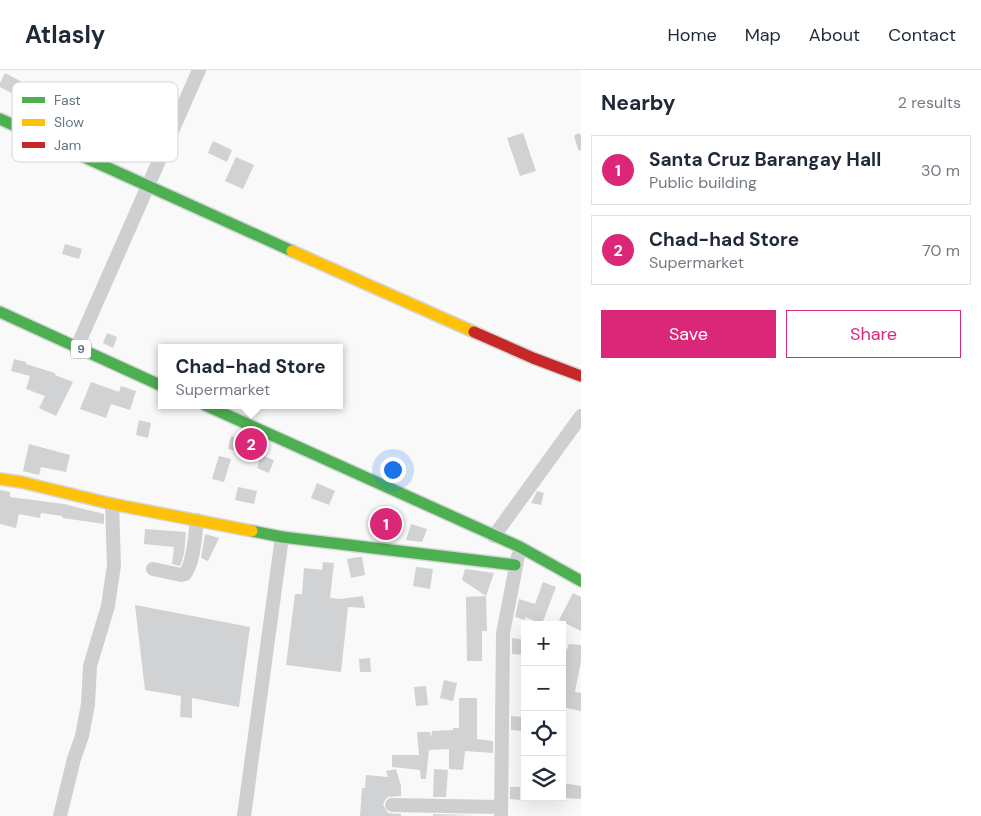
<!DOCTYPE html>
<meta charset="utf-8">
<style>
:root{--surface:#fff;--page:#f2f2f3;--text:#1f2937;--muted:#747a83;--line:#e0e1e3;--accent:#db2777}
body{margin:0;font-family:"DM Sans",sans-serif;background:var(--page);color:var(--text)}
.controls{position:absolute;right:15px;bottom:15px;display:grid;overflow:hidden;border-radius:0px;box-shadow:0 5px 20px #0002}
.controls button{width:45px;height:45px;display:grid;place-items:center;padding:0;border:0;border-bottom:1px solid var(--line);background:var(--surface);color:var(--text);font:25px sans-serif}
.you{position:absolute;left:392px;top:399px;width:18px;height:18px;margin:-12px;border:4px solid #fff;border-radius:50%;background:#1a73e8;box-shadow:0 0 0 8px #1a73e833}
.badge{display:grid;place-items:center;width:32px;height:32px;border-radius:50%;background:var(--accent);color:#fff;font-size:16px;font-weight:700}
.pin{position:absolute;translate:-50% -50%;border:2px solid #fff;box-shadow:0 1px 5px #0006}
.popup{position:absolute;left:158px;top:274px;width:185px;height:65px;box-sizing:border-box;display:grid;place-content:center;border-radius:0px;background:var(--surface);filter:drop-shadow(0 1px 4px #0005);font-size:16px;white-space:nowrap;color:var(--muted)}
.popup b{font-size:19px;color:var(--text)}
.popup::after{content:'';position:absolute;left:50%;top:100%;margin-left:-10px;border:10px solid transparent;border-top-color:var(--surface)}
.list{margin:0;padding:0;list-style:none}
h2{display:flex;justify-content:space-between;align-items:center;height:65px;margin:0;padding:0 20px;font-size:21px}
h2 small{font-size:16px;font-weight:400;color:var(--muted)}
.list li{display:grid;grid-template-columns:32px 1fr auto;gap:15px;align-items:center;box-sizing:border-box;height:70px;margin:0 10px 10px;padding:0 10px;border:1px solid var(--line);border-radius:0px}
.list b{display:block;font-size:19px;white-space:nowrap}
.list p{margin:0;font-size:16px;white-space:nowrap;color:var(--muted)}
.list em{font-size:16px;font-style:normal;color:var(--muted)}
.actions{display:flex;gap:10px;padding:15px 20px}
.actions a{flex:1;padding:11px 0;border:1px solid var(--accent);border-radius:0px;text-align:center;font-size:18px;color:var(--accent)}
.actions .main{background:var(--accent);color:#fff}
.icon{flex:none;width:28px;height:28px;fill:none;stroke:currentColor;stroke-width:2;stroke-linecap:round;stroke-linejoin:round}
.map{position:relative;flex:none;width:581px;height:746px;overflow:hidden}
header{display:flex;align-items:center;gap:30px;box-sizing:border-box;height:70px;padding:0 25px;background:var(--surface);border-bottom:1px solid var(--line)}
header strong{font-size:24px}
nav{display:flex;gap:28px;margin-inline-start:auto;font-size:18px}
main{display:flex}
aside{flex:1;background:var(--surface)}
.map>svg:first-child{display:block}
.building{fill:#d0d2d3}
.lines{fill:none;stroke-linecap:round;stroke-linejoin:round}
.fast-casing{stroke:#d5d6d7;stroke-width:14}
.slow-casing{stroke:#d5d6d7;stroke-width:14}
.jam-casing{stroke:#d5d6d7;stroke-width:14}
.lane{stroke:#cecfd0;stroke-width:7}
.street{stroke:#cecfd0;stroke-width:14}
.fast{stroke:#4caf50;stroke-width:11}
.slow{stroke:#ffc107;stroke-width:11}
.jam{stroke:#c62828;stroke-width:11}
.labels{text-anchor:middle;stroke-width:5;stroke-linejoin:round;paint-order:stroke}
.shield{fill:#fff;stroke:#939fa8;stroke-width:1}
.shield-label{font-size:12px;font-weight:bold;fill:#657683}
.key{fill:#fff;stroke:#d1d6da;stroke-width:1}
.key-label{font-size:14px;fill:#657683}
</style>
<header>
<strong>Atlasly</strong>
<nav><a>Home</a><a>Map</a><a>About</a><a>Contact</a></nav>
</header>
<main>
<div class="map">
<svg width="581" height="746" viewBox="0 0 581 746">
<rect width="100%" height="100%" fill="#f9f9f9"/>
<!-- building -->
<path class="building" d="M5,3L28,15L27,17L65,33L67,27L79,32L70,52L59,47L60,43L21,28L0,17V13Z
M114,27L137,38L122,73L98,62Z
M523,63L536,101L520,106L507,68Z
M213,71L232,80L227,92L208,83Z
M236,87L254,95L243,119L225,111Z
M65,174L82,179L79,189L62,184Z
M107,263L117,267L113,278L103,273Z
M14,289L26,292V294L55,303V305L73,312L56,346L39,338L45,326L26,319L30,306L11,301Z
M91,312L119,322L121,316L136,321L130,340L111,334L106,348L80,339Z
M139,350L151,353L148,368L136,365Z
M231,366L247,370L244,383L228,379Z
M29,374L70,385L66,402L41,397L39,405L23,401Z
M261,385L274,390L269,403L257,398Z
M219,386L231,389L224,412L212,409Z
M317,413L335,421L329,435L311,428Z
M238,417L257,421L254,434L235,430Z
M0,420L10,422V427L64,434L104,444V454L63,448L62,446L41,443L40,448L19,444L16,458L0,454Z
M537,421L544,423L541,435L531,433Z
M411,454L427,459L422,472L406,470Z
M145,459L186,462L184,484L180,496L172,494L174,477L144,474Z
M205,464L219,468L208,491L201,488Z
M358,487H362L365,505L351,508L347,489Z
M323,492L334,493L330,528L341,529L363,526L365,538L348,537L341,602L286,595L295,524H302L304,498L322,500Z
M416,497L433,499L430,519L413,516Z
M465,499L494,503L486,526L462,510Z
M543,512L556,517L542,554L525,547V550L515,547L519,529L535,534Z
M573,523L581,527V561L559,550Z
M486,526L487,561H482V591H467L466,527Z
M135,535L250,557L239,637L192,628V648L180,647L181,626L145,620Z
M512,568L525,570V585L512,584Z
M569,574L581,575V591L575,622L581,623V641L562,637V585L564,586Z
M370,588L371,602H360L359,589Z
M444,610L457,613L453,631L440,628Z
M426,616L428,635L416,636L414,617Z
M459,628H477V669L493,671V683L465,681L463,700L449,699V679L429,680L426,709H421L420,700L392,697V685H419L417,662H430L431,668L432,661L453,660V658H459Z
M511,646L522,647L521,661L511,660Z
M396,699L401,716V726L388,727L385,730L383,735L388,743L401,744V746H360L362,718H365L366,705L388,707L386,701Z
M434,699L448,700L446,727H433Z
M563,713L581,716V729L562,728Z
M510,717H520V730L510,729Z
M433,744L477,745L433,746Z"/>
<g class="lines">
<defs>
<path id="fast" d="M0,49L292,181
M0,242L162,316
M205,335L520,477L581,511
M252,461L282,467L515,495"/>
<path id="slow" d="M292,181L474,262
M0,409L21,412L112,434L252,461"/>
<path id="jam" d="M474,262L533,288L581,306"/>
</defs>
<!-- fast casing -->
<use href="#fast" class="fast-casing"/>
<!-- slow casing -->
<use href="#slow" class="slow-casing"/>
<!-- jam casing -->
<use href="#jam" class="jam-casing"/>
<!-- lane -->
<path class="lane" d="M578,67L581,77"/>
<!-- street -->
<path class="street" d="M77,277L199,0
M494,466L581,346
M153,499L181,505L185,504C194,492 195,465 197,450
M392,735L501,737
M60,746L74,689L82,666L88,634L90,596L108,536L114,495L112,434
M244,746L282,467
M501,746L503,563L518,486"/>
<!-- fast -->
<use href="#fast" class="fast"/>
<!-- slow -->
<use href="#slow" class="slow"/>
<!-- jam -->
<use href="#jam" class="jam"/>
</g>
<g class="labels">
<!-- shield labels -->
<rect class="shield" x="71" y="269.5" width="20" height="19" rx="4"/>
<g class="shield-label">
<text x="81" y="283">9</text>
</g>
</g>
<!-- legend -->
<rect x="12" y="12" width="166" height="80" rx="8" class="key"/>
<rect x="22" y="27" width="23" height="6" fill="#4caf50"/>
<rect x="22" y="49" width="23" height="7" fill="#ffc107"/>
<rect x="22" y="72" width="23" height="6" fill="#c62828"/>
<g class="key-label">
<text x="54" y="35">Fast</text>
<text x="54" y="57">Slow</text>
<text x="54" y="80">Jam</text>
</g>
</svg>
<div class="controls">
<button>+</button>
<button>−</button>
<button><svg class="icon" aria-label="locate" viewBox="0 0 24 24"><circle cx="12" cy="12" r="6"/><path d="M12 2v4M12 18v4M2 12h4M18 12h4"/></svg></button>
<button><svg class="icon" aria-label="layers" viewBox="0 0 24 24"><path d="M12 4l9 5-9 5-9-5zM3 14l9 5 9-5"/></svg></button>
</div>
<div class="you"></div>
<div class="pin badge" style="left:386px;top:454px">1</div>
<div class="pin badge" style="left:251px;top:374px">2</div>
<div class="popup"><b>Chad-had Store</b>Supermarket</div>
</div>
<aside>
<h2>Nearby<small>2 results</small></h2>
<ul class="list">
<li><span class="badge">1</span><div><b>Santa Cruz Barangay Hall</b><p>Public building</p></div><em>30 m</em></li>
<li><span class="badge">2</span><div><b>Chad-had Store</b><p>Supermarket</p></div><em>70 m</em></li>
</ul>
<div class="actions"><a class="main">Save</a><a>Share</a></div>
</aside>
</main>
